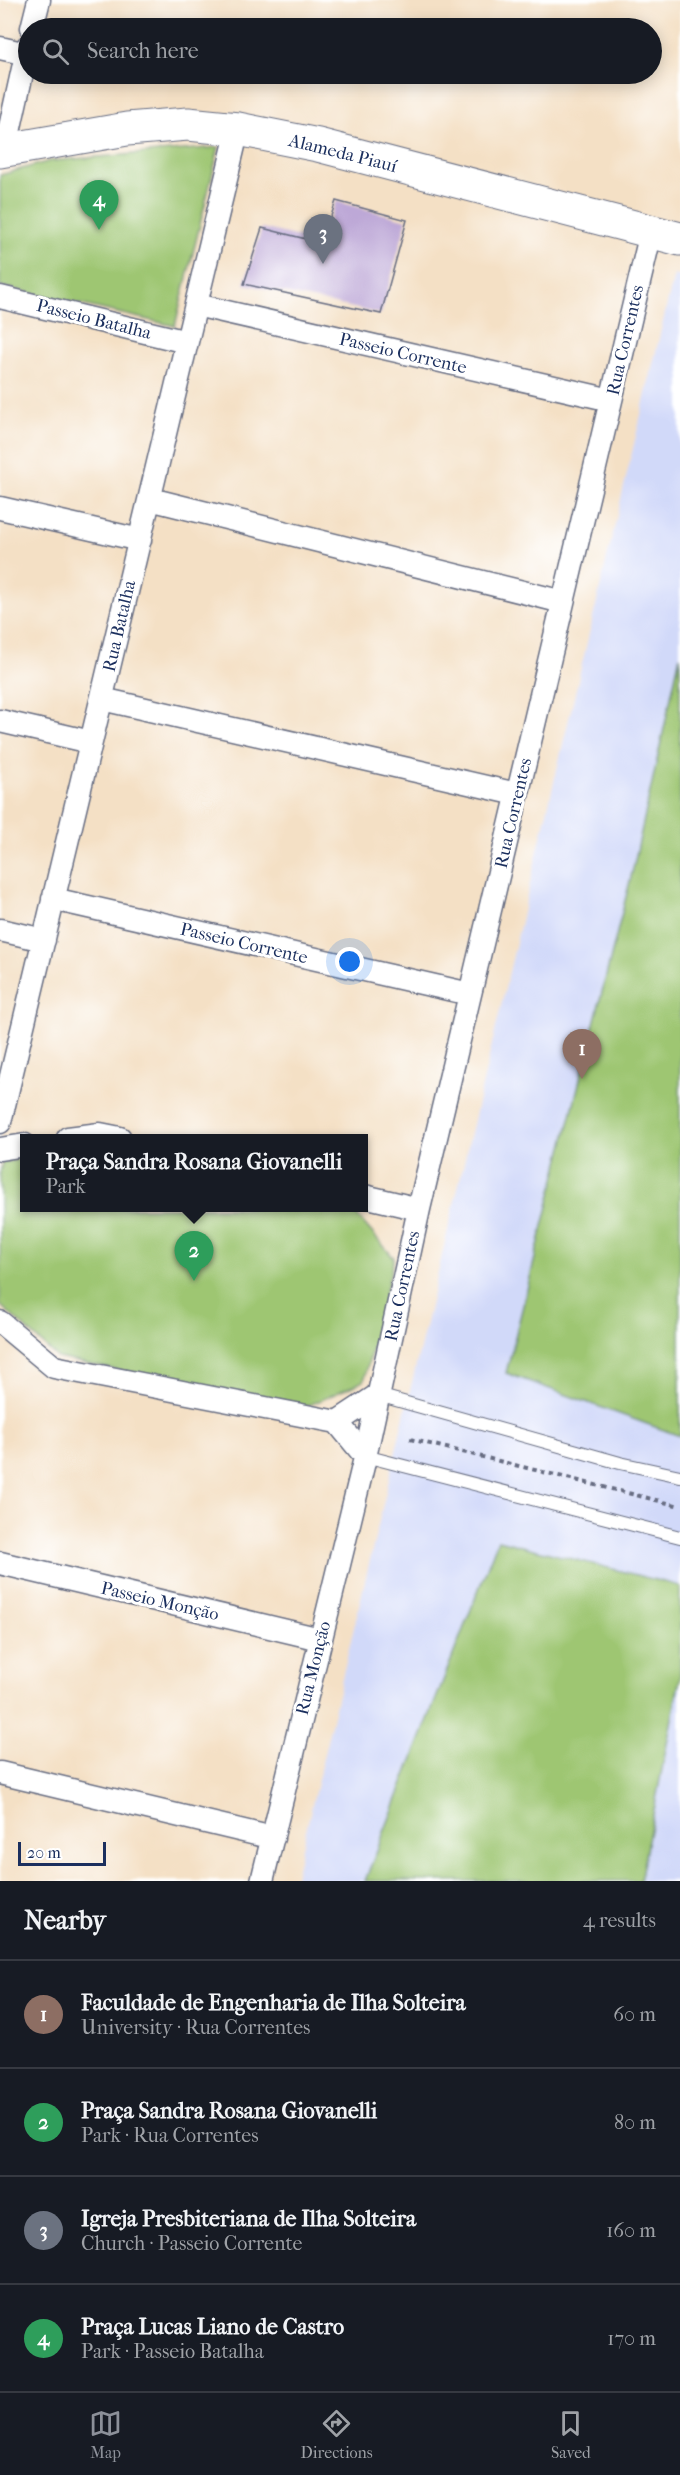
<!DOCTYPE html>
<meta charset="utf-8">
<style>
:root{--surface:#171b24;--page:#20242c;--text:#f1f3f6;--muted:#9ea1a6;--line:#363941;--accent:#8c9099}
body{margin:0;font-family:"IM FELL French Canon",serif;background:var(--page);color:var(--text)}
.scale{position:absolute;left:18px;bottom:15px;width:88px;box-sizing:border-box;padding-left:6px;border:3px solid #1b2f5e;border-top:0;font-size:16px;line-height:21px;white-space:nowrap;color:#1b2f5e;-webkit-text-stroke:4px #fff;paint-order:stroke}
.you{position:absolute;left:350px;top:962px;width:21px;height:21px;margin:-15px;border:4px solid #fff;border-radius:50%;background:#1a73e8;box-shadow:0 0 0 9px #1a73e833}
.badge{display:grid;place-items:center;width:39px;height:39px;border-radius:50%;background:var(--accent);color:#fff;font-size:20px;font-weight:700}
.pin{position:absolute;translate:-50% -50px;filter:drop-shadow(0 2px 3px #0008)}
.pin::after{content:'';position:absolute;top:32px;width:21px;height:18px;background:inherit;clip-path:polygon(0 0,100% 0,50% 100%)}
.popup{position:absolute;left:20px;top:1134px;width:348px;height:78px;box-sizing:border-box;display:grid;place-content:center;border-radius:0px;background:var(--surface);filter:drop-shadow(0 2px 4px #0005);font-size:20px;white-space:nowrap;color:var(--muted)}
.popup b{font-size:22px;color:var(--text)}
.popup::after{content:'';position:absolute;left:50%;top:100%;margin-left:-12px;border:12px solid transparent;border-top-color:var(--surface)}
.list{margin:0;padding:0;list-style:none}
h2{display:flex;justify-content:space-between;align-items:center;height:78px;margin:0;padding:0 24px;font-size:26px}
h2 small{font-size:20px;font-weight:400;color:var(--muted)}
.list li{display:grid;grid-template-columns:39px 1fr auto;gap:18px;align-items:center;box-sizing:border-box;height:108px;padding:0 24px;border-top:2px solid var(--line)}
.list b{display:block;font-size:22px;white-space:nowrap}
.list p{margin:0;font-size:20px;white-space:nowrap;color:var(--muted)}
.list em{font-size:20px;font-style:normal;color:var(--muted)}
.icon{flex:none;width:33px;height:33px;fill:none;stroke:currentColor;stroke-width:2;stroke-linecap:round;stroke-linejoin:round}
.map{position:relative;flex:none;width:680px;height:1881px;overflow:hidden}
.search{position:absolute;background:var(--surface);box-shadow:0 3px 15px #0003;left:18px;right:18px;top:18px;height:66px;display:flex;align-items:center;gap:15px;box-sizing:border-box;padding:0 21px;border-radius:33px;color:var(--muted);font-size:22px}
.sheet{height:510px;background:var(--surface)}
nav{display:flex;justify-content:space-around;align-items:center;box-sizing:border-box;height:84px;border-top:2px solid var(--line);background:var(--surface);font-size:16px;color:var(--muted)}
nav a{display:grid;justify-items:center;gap:3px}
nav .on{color:var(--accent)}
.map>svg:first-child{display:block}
.built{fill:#d1d9f9}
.green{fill:#9ec672;stroke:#5c7a68;stroke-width:1.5}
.building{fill:#bda8d7}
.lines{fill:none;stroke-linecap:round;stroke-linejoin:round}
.lane-casing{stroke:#676d82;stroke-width:14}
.street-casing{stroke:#676d82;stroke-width:25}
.secondary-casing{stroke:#676d82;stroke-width:35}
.path{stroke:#676d82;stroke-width:4;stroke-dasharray:4.5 4.5;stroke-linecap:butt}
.lane{stroke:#fff;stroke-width:12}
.street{stroke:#fff;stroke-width:22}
.secondary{stroke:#fff;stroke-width:33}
.labels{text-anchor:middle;stroke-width:6;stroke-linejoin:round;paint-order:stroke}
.street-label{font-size:18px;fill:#1b2f5e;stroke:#fff}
</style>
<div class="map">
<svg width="680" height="1881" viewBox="0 0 680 1881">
<rect width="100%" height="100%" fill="#fff"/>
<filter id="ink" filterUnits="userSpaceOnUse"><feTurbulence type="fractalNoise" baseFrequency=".0167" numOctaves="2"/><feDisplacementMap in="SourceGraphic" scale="12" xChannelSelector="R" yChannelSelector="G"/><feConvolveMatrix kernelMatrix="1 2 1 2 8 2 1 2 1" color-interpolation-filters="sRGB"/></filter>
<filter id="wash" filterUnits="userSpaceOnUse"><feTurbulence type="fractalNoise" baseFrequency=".008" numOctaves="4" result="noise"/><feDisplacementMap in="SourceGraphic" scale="24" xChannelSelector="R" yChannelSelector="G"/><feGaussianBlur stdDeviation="1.35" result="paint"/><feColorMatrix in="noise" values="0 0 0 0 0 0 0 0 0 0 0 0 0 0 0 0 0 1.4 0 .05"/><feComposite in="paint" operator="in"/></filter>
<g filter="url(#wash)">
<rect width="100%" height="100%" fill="#f4e0c5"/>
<!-- built -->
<path class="built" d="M674,275L680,277V1881H294Z"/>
<!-- green -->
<path class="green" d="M219,147L175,326L0,286V175L50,161Z
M680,656V1436L506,1373L633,869Z
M24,1158L25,1208H341L353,1211L394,1258L364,1381L303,1408L58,1358L0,1305V1174L2,1163Z
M498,1540L680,1586V1678L640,1881H365Z"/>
<g id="blocks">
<!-- building -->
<path class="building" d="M336,201L407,220L381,314L244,284L262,228L322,243Z"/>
</g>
</g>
<g filter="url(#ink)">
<use href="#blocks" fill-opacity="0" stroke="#676d82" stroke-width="1.5"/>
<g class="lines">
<defs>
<path id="lane" d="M378,1395L620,1463L680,1476
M365,1456L680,1537"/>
<path id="street" d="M32,28L39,0
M0,48L27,54
M5,150L28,46
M0,297L187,342
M196,305L611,400
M150,499L563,602
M0,508L140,540
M102,699L517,794
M0,721L91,742
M53,899L470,994
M0,930L44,940
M0,1122L238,129
M68,1138L100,1134L120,1138
M0,1149L25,1145
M364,1196L419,1209
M0,1322L54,1367L337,1422L365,1456
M337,1422L378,1395
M0,1563L320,1639
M0,1773L273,1838
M262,1881L364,1462L419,1209L651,232"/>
<path id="secondary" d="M0,151L127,129L188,124L238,129L318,145L680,239"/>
</defs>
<!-- lane casing -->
<use href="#lane" class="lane-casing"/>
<!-- street casing -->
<use href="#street" class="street-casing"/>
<!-- secondary casing -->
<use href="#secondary" class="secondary-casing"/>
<!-- path -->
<path class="path" d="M410,1439L680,1506"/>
<!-- lane -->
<use href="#lane" class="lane"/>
<!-- street -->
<use href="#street" class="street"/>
<!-- secondary -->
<use href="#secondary" class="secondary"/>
</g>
</g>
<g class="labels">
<!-- street labels -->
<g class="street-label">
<text transform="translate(343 153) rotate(14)" y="6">Alameda Piauí</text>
<text transform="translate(94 319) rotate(14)" y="6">Passeio Batalha</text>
<text transform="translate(625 340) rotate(-77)" y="6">Rua Correntes</text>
<text transform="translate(403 353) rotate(13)" y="6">Passeio Corrente</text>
<text transform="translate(119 626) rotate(-77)" y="6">Rua Batalha</text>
<text transform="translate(513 813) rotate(-77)" y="6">Rua Correntes</text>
<text transform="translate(244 943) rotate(13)" y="6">Passeio Corrente</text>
<text transform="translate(402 1286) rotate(-78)" y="6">Rua Correntes</text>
<text transform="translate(160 1601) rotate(13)" y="6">Passeio Monção</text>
<text transform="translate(313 1668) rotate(-76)" y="6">Rua Monção</text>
</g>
</g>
</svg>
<div class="scale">20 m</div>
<div class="you"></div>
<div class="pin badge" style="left:582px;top:1079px;background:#8d6e63">1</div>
<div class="pin badge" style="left:194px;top:1281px;background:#2e9e5b">2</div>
<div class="popup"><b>Praça Sandra Rosana Giovanelli</b>Park</div>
<div class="pin badge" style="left:323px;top:264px;background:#6b7280">3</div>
<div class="pin badge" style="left:99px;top:230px;background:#2e9e5b">4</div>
<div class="search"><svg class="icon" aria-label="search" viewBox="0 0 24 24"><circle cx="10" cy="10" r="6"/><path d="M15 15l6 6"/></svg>Search here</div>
</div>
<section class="sheet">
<h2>Nearby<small>4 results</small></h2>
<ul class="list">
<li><span class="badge" style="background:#8d6e63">1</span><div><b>Faculdade de Engenharia de Ilha Solteira</b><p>University · Rua Correntes</p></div><em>60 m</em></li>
<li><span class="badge" style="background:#2e9e5b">2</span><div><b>Praça Sandra Rosana Giovanelli</b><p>Park · Rua Correntes</p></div><em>80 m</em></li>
<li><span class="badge" style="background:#6b7280">3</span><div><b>Igreja Presbiteriana de Ilha Solteira</b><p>Church · Passeio Corrente</p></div><em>160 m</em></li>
<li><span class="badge" style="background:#2e9e5b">4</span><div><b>Praça Lucas Liano de Castro</b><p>Park · Passeio Batalha</p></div><em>170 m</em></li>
</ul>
</section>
<nav>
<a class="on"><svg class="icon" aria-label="map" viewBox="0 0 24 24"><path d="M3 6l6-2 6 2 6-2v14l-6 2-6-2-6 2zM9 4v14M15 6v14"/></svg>Map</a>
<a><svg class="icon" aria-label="directions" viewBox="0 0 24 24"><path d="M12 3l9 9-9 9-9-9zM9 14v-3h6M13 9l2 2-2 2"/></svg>Directions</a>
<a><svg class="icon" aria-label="saved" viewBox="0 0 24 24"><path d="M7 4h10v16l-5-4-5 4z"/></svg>Saved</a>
</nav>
